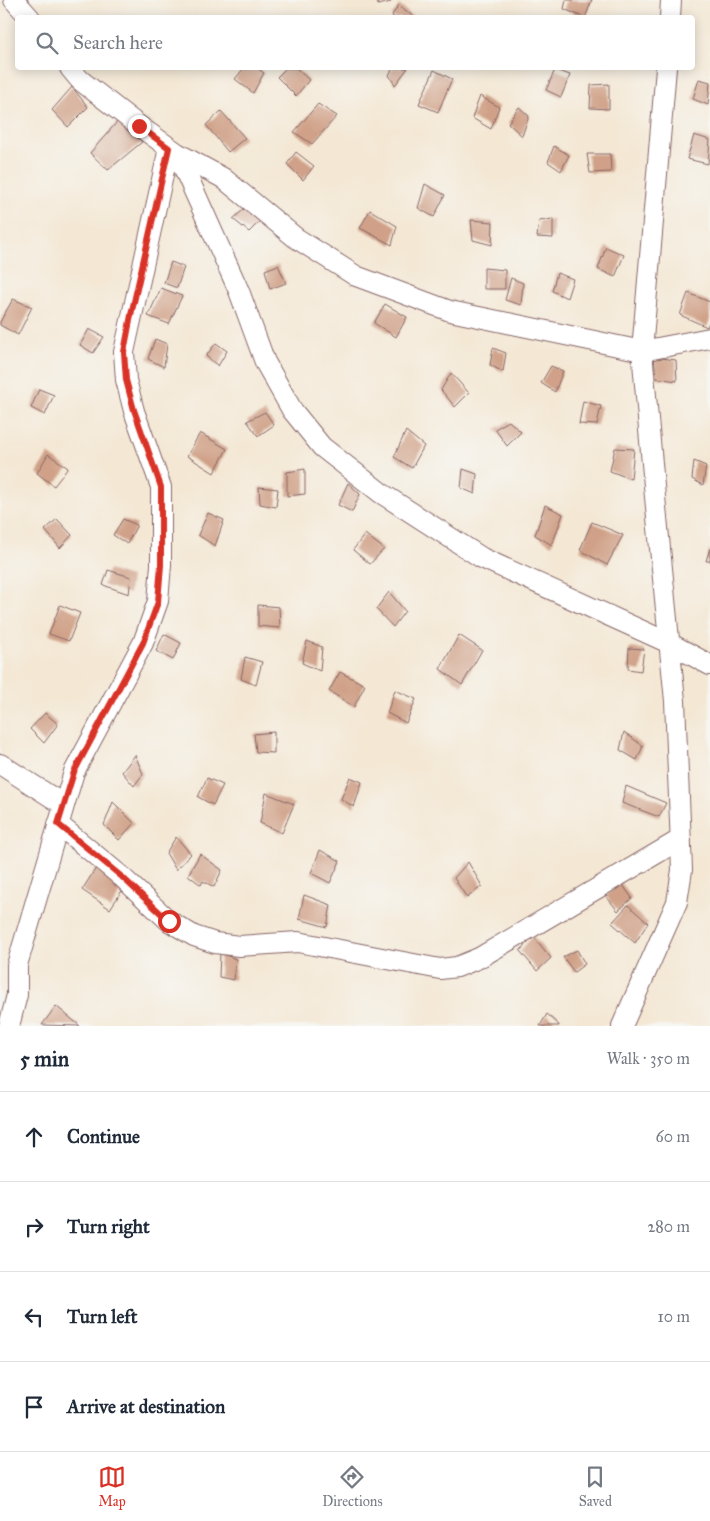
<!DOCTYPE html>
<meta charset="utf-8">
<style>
:root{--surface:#fff;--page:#f6f6f7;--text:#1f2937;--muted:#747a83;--line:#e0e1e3;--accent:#d93025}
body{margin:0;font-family:"IM FELL Great Primer",serif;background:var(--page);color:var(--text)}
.stop{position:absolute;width:15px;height:15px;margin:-11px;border:4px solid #d93025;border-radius:50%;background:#fff}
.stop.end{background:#d93025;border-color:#fff;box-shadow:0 1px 5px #0008}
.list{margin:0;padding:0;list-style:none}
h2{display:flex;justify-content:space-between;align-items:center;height:65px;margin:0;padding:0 20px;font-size:21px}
h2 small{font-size:16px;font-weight:400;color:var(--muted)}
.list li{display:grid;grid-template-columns:32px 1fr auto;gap:15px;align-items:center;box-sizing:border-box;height:90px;padding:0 20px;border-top:1px solid var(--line)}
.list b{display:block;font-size:19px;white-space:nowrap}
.list em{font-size:16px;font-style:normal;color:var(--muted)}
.icon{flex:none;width:28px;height:28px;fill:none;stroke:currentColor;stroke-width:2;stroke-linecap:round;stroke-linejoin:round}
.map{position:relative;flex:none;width:710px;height:1026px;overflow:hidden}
.search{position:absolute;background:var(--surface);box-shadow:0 2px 12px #0003;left:15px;right:15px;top:15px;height:55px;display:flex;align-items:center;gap:12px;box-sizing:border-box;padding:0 18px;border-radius:5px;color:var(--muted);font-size:19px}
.sheet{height:425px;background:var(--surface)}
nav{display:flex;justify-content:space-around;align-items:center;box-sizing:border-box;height:70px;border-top:1px solid var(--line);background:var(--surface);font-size:14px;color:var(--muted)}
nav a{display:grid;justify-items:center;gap:2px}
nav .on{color:var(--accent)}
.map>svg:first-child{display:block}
.building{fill:#d0a188}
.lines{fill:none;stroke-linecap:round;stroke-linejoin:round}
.street-casing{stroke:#866566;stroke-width:22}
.street{stroke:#fff;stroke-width:20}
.route{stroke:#d93025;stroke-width:6}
</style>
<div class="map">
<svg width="710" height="1026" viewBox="0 0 710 1026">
<rect width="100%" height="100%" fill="#f6f6f2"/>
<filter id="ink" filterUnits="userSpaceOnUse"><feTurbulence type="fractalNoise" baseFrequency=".02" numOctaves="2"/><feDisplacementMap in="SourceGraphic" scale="10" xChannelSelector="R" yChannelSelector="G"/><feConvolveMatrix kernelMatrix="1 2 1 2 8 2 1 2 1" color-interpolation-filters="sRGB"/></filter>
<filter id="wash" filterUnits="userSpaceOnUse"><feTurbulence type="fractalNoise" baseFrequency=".0096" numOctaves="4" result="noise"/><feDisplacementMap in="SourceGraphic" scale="20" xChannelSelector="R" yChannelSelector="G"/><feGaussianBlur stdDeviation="1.12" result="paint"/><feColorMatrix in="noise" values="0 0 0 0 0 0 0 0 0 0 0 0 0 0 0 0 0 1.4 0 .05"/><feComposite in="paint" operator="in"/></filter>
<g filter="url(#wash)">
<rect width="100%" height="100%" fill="#f4e8d5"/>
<g id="blocks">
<!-- building -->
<path class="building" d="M377,0H391V2L378,5Z
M566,0H592L585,18L564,9Z
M399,5L415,18H394L392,15Z
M244,68H257L264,73L253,93L235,79Z
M286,68H296L309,80L296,96L277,77Z
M393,68H408L395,85L389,75Z
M434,70L452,79L438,112L419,104Z
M555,70L570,75L561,97L546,90Z
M699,79L710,82L708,105L693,99Z
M609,84V109L590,108L591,85Z
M72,87L88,107L68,127L52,110Z
M480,96L499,107L491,129L472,118Z
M318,104L337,116L312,144L294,132Z
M519,107L529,116L522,136L508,123Z
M221,111L245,138L228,152L206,125Z
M118,121L142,142L108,170L90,153Z
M694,135L710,140L708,164L687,159Z
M554,146L569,155L561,171L548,162Z
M296,152L314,166L303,180L287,164Z
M587,154H610L611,172L590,173Z
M425,184L445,195L434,217L418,208Z
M250,204L262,219L249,232L233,219Z
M370,210L397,226L392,245L360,228Z
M553,219V238L537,237L539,221Z
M471,220L493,222L492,245L473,240Z
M606,247L624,255L615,277L598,269Z
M171,262L184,267L177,288L164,283Z
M278,265L286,283L270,289L265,270Z
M484,268L505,270V289H484Z
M557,273L573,279L567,298L552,291Z
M511,278L523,283L521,305L505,300Z
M161,288L182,296L169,324L148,316Z
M688,293L710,302V320L707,327L680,315Z
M13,299L32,307L18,335L0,325V322Z
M385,304L407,317L396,337L374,323Z
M89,329L104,337L93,353L80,345Z
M155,339L167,344L164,367L148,359Z
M216,343L227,351L218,366L206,356Z
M493,348L506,353L503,372L490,365Z
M654,357L676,360L677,381L656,378Z
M551,366L563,371L555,392L541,383Z
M451,373L469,393L455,407L441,390Z
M39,389L54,395L45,415L31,408Z
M583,401L601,406L597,425L579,424Z
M265,412L274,425L258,436L247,421Z
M509,421L521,432L507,446L495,429Z
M406,431L424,446L412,468L394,457Z
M200,433L227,449L214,473L187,456Z
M615,448L634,449L631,479L610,471Z
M48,454L68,468L54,486L37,473Z
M694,461L706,466L703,485L692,479Z
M305,469V494L287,496V472Z
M463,469L477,474L475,494L461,488Z
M348,483L360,494L352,512L338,505Z
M259,487L278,489L276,507L260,504Z
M545,505L563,514L552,545L535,535Z
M208,513L224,520L215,546L198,535Z
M57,519L72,535L60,548L45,530Z
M123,519L137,525L127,544L113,535Z
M592,522L623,535L607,565L580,550Z
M365,534L384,549L370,564L353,550Z
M710,548V561H706Z
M108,570L131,577L129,594L103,585Z
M389,592L405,611L393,627L376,609Z
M60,605L80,613L69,641L49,634Z
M258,605L279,607L280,628L258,626Z
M164,634L181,643L173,660L156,651Z
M459,635L482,650L462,685L440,669Z
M307,641L322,647L320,671L302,663Z
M629,648L644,649L641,671L628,669Z
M245,657L262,662L256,685L241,679Z
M340,672L365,685L354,707L329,691Z
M395,690L416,699L406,723L387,713Z
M45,713L58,724L44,743L30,729Z
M274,732V753L256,752L254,734Z
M624,732L643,746L637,760L620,750Z
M135,755L143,774L134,786L122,772Z
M350,777L362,782L354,807L341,799Z
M207,778L223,785L213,805L198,797Z
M626,786L666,803L659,817L622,803Z
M266,793L294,804L282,833L260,823Z
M113,802L134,823L119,840L104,825Z
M176,837L191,854L176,870L166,853Z
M320,850L340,861L330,883L311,873Z
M200,854L222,870L214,887L203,881L201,885L188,875Z
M468,862L482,886L467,898L454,878Z
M96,868L123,889L110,909L82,890Z
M620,881L632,898L618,911L606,896Z
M304,895L331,905L327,927L299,919Z
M628,905L648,923L635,943L612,923Z
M533,936L551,958L537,971L520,951Z
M577,950L585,964L574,972L563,957Z
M220,953L236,959L234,980L219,977Z
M56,1006L80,1026L42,1025Z
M547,1014L559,1025V1026H540Z"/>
</g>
</g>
<g filter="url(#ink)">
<use href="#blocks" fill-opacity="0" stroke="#866566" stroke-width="1"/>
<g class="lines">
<defs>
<path id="street" d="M14,0L30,18
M670,18L671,0
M70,68L80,80L139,126L177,153L223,178L296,238L356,276L450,311L642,351L710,338
M177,153L239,291L265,362L292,410L322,447L381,493L482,558L669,643L710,665
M0,764L64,805
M58,824L122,877L169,921L194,936L215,943L239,946L298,942L440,969L457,967L479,958L681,839
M9,1026L17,995V965L74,772L143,643L158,601L161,565V487L134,411L126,380L124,352L169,148
M622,1026L677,902L682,870L675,701L655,497L642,351L666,68"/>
</defs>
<!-- street casing -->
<use href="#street" class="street-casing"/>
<!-- street -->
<use href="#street" class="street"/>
</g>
</g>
<g class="lines" filter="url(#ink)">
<!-- route -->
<path class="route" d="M139,126L169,148L131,315L124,352L126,380L134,410L161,487V565L158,602L143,643L74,772L58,824L122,877L169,921"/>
</g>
</svg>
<div class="stop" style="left:169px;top:921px"></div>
<div class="stop end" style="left:139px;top:126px"></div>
<div class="search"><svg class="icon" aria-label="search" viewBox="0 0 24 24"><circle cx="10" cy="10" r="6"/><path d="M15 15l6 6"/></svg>Search here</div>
</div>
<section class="sheet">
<h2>5 min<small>Walk · 350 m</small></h2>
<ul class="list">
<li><svg class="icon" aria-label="ahead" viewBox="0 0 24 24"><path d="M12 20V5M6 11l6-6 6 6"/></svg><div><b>Continue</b></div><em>60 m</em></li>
<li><svg class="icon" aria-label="right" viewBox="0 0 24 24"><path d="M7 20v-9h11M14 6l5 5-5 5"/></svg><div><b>Turn right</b></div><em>280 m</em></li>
<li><svg class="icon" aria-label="left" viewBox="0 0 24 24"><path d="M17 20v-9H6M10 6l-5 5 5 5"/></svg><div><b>Turn left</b></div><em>10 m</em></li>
<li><svg class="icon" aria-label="arrive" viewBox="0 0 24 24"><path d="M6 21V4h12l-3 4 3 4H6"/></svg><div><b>Arrive at destination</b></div></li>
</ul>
</section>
<nav>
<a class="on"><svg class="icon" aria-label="map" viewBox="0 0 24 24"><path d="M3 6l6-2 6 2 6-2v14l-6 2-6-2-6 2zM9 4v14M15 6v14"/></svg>Map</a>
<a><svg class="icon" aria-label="directions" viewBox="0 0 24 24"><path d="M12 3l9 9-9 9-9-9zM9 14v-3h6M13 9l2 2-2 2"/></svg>Directions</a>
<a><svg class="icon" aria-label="saved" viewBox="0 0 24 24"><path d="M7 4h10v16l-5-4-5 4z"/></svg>Saved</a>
</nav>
